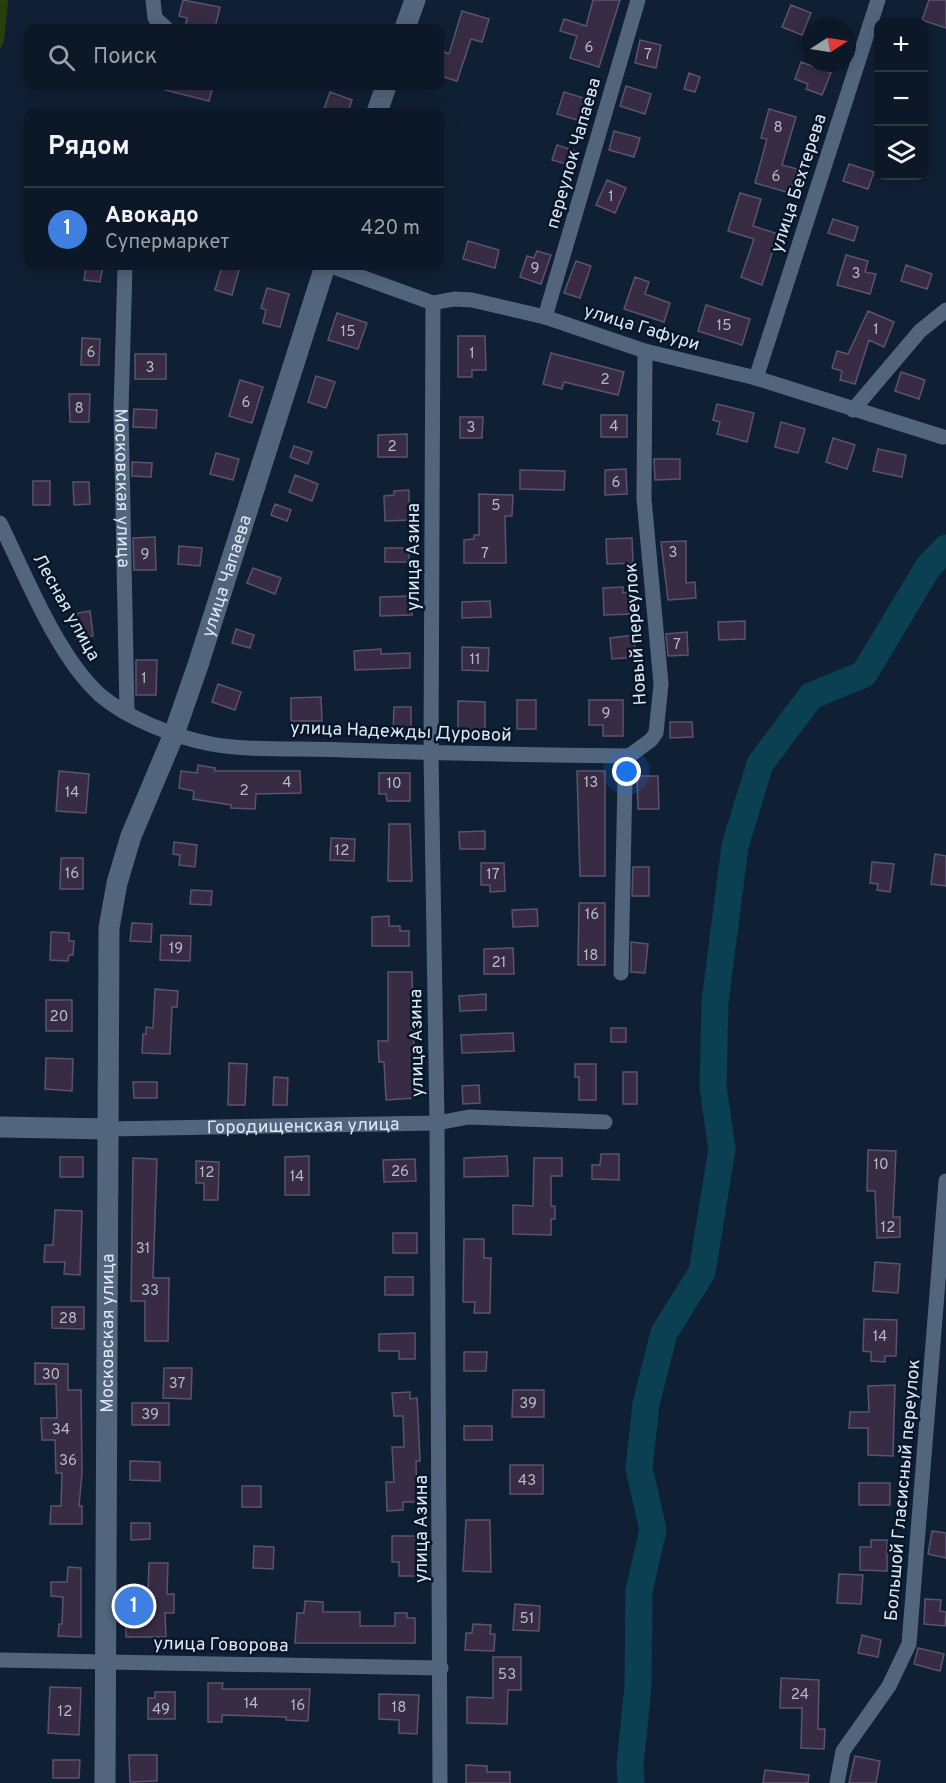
<!DOCTYPE html>
<html lang="ru">
<meta charset="utf-8">
<style>
:root{--surface:#0c1827;--page:#15212f;--text:#f1f3f6;--muted:#9aa0a7;--line:#2c3744;--accent:#1a73e8}
body{margin:0;font-family:Overpass,sans-serif;background:var(--page);color:var(--text)}
.controls{position:absolute;right:18px;top:18px;display:grid;overflow:hidden;border-radius:12px;box-shadow:0 3px 15px #0003}
.controls button{width:54px;height:54px;display:grid;place-items:center;padding:0;border:0;border-bottom:2px solid var(--line);background:var(--surface);color:var(--text);font:30px sans-serif}
.compass{position:absolute;left:802px;top:18px;width:54px;height:54px;border-radius:50%;background:var(--surface);box-shadow:0 3px 15px #0003;rotate:78deg}
.you{position:absolute;left:627px;top:772px;width:21px;height:21px;margin:-15px;border:4px solid #fff;border-radius:50%;background:#1a73e8;box-shadow:0 0 0 9px #1a73e833}
.badge{display:grid;place-items:center;width:39px;height:39px;border-radius:50%;background:var(--accent);color:#fff;font-size:20px;font-weight:700}
.pin{position:absolute;translate:-50% -50%;border:3px solid #fff;box-shadow:0 2px 6px #0006}
.list{margin:0;padding:0;list-style:none}
h2{display:flex;justify-content:space-between;align-items:center;height:78px;margin:0;padding:0 24px;font-size:26px}
h2 small{font-size:20px;font-weight:400;color:var(--muted)}
.list li{display:grid;grid-template-columns:39px 1fr auto;gap:18px;align-items:center;box-sizing:border-box;height:84px;padding:0 24px;border-top:2px solid var(--line)}
.list b{display:block;font-size:22px;white-space:nowrap}
.list p{margin:0;font-size:20px;white-space:nowrap;color:var(--muted)}
.list em{font-size:20px;font-style:normal;color:var(--muted)}
.icon{flex:none;width:33px;height:33px;fill:none;stroke:currentColor;stroke-width:2;stroke-linecap:round;stroke-linejoin:round}
.map{position:relative;flex:none;width:946px;height:1783px;overflow:hidden}
.search{position:absolute;background:var(--surface);box-shadow:0 3px 15px #0003;left:24px;top:24px;width:420px;height:66px;display:flex;align-items:center;gap:15px;box-sizing:border-box;padding:0 21px;border-radius:12px;color:var(--muted);font-size:22px}
.panel{position:absolute;background:var(--surface);box-shadow:0 3px 15px #0003;left:24px;top:108px;width:420px;height:162px;border-radius:12px}
.map>svg:first-child{display:block}
.green{fill:#283f09}
.lines{fill:none;stroke-linecap:round;stroke-linejoin:round}
.river{stroke:#0a4051;stroke-width:27}
.building{fill:#372c44;stroke:#5d526b;stroke-width:1.5}
.street{stroke:#52657c;stroke-width:15}
.secondary{stroke:#52657c;stroke-width:21}
.labels{text-anchor:middle;stroke-width:5;stroke-linejoin:round;paint-order:stroke}
.number-label{font-size:15px;fill:#b4b9c9}
.street-label{font-size:18px;fill:#dde8f5;stroke:#071729}
</style>
<div class="map">
<svg width="946" height="1783" viewBox="0 0 946 1783">
<rect width="100%" height="100%" fill="#102034"/>
<!-- green -->
<path class="green" d="M0,0H8L4,41L0,49Z"/>
<g class="lines">
<!-- river -->
<path class="river" d="M631,1783L630,1765L638,1686L639,1591L653,1530L639,1468L646,1404L664,1333L702,1272L722,1149L713,1087L715,1002L735,846L760,764L811,696L864,674L928,567L946,548"/>
</g>
<!-- building -->
<path class="building" d="M183,0L220,7L215,28H185L187,18L179,16Z
M593,0H620L599,67L570,58L577,36L560,31L564,19L586,26Z
M929,0H946V28L922,20Z
M791,5L811,13L802,35L782,27Z
M462,11L489,19L482,42L471,39L457,81L440,76V50L449,54Z
M640,40L661,45L656,68L635,63Z
M801,62L831,73L822,95L806,89L808,84L795,79Z
M689,73L700,77L695,92L684,89Z
M165,86H213L209,101L165,90Z
M626,86L651,94L645,114L620,106Z
M330,92L352,100L348,112H323Z
M564,92L590,100L584,122L557,114Z
M769,109L796,117L782,165L797,169L790,193L755,183L767,139L761,138Z
M614,131L640,138L634,157L609,150Z
M557,145L578,152L574,166L552,160Z
M849,164L874,172L868,189L843,181Z
M607,180L626,188L615,213L596,205Z
M740,193L761,199L753,226L778,234L762,285L741,277L754,239L728,231Z
M833,219L858,227L854,241L828,233Z
M468,241L499,250L495,268L463,259Z
M537,251L551,255L541,284L520,277L527,256L534,258Z
M846,255L868,261L865,272L876,274L870,294L837,285Z
M576,261L591,266L580,298L564,293Z
M906,265L932,274L927,289L901,281Z
M86,266H103L100,282L84,280Z
M222,266L239,270L232,295L215,290Z
M635,277L649,282L645,294L670,303L664,322L624,309Z
M267,288L289,294L280,327L263,323L266,310L261,308Z
M706,305L750,319L742,345L698,331Z
M868,311L894,322L884,347L869,340L855,384L840,380L842,371L832,368L837,351L848,354Z
M337,313L367,323L358,349L328,340Z
M458,336H485L486,370H472V377H458Z
M82,338L100,339L99,365H81Z
M551,353L624,372L618,395L564,382L562,389L543,384Z
M135,354H166V379H135Z
M901,372L925,380L919,399L895,391Z
M316,376L335,382L326,408L308,402Z
M240,380L263,387L252,423L229,416Z
M69,394H90L89,422H70Z
M717,404L754,413L747,442L717,434L720,422L713,420Z
M134,409L157,410L156,428L133,427Z
M601,415H627V437H601Z
M460,417H483L482,438H460Z
M781,422L805,429L798,453L775,447Z
M407,434V457H378V435Z
M833,438L855,445L847,469L826,462Z
M294,446L312,452L308,464L290,457Z
M878,449L906,455L902,477L873,471Z
M216,453L239,459L233,480L210,474Z
M654,459H680V479L655,480Z
M132,462L152,463L151,477L132,476Z
M626,469L627,494L605,495V470Z
M520,470L565,471L564,490L520,489Z
M295,475L318,484L312,501L289,492Z
M33,481H50V505H33Z
M73,482H89L90,504L74,505Z
M409,490V520L385,521L384,496L394,495V491Z
M479,494L513,495L512,516H505L506,563H464V540L474,539V535H479Z
M275,504L291,510L287,521L271,515Z
M155,537L156,570H134L133,538Z
M632,538L633,563L607,564L606,539Z
M686,541V583L695,582L696,598L668,600L661,542Z
M179,546L202,548L200,566L178,564Z
M385,548H409V562H385Z
M253,568L281,578L275,594L247,583Z
M623,587V593L633,592L634,614L604,615L603,588Z
M411,596L412,615L380,616V597Z
M490,601L491,617L462,618V602Z
M90,611L93,636L76,639L73,614Z
M745,621V639L719,640L718,622Z
M236,629L254,635L250,648L232,643Z
M687,632L688,655L668,656L666,634Z
M634,635L636,657L612,659L610,638Z
M462,647L489,648L488,671L462,670Z
M381,649V654L410,653V668L355,670L354,651Z
M136,660H157L156,695H136Z
M218,684L241,692L235,710L212,702Z
M321,697L322,721H291V698Z
M517,700H536V729H517Z
M589,700H623V736H603V725H589Z
M458,701L485,702V733H458Z
M394,707H411V734H393Z
M670,722H692L693,737L670,738Z
M198,765L215,768V771H300L301,793L256,794L255,809L231,808V805L193,799L194,791L179,788L181,771L197,773Z
M59,771L89,774L86,813L56,811Z
M577,771H605V876H580Z
M379,773H410V801H387L386,794H379Z
M637,776H658L659,809H638Z
M389,824H410L412,881H388Z
M485,831V849H460L459,832Z
M331,838L355,839L354,861L330,860Z
M174,842L197,845L195,867L179,865L180,855L173,854Z
M935,854L946,856V886L931,884Z
M61,858H83V889H60Z
M872,862L894,864L890,892L877,890L878,884L870,883Z
M481,863H504L505,891L490,892V885H481Z
M633,867H649V896H632Z
M191,890L212,891L211,905L190,904Z
M579,903H605V965H578Z
M537,909L538,926L513,927L512,910Z
M389,916V926H400V931H409V946H372V917Z
M132,923L152,924L151,942L130,941Z
M51,932L69,933V941H74L73,955H69L68,961L50,960Z
M161,935L191,936L190,961L160,960Z
M631,942L648,944L645,973L631,972Z
M513,948L514,974H484V949Z
M388,972H412L415,1098L386,1100L384,1062H379L378,1041H388Z
M155,989L178,991L177,1007H172L170,1054L142,1053L143,1034H146V1027L153,1028Z
M486,994V1010L460,1011L459,996Z
M46,1000H72V1031H46Z
M611,1028H626V1042H611Z
M513,1033L514,1051L462,1053L461,1035Z
M46,1058L73,1059L72,1091L45,1089Z
M229,1063L247,1064L245,1105H228Z
M575,1064H596V1100H579V1077H575Z
M623,1072H637V1104H623Z
M274,1077L288,1078L287,1105H273Z
M133,1082H157V1098H134Z
M479,1085L480,1103L463,1104L462,1086Z
M868,1150L896,1151L893,1217H900V1237L877,1238L875,1191H867Z
M601,1154H619V1180L592,1179V1165H600Z
M309,1156V1195H285V1157Z
M507,1156L508,1176L464,1177V1158Z
M60,1157H83V1177H60Z
M133,1158L157,1159L153,1278H169L168,1341H145V1301H131Z
M534,1158H562V1176H551V1206H555V1219H551V1235L513,1234V1205L533,1206Z
M415,1159L416,1181L384,1182L383,1160Z
M196,1161L219,1162L218,1200H204V1183H196Z
M55,1210L82,1211L80,1275L64,1274L65,1262H44L45,1245H53Z
M393,1233H417V1253H393Z
M464,1239H484V1258H491L490,1313H474L475,1302H463Z
M875,1262L900,1264L898,1293L873,1291Z
M385,1277H413V1295H385Z
M52,1307H84V1329L52,1328Z
M864,1319L897,1320L896,1356H885V1362L871,1361V1352L863,1351Z
M415,1333V1359H399V1351H379V1334Z
M464,1352H487L486,1371H464Z
M35,1363L68,1364V1390H81L82,1473L79,1506H82V1524H50L51,1506H61L62,1473H56L55,1440H42L41,1418H57L56,1384H35Z
M164,1368H192L191,1399L163,1398Z
M895,1385L893,1456L868,1455V1428H849L850,1412H869L868,1386Z
M513,1390H544V1417H512Z
M410,1392V1399L417,1398L418,1415L420,1461H416L417,1502H403V1510L387,1511L386,1482H394L392,1447H404L403,1416H394L392,1393Z
M132,1403H169V1425H132Z
M464,1426H492V1440H464Z
M130,1461L160,1462V1481L130,1480Z
M510,1465H543V1494H510Z
M859,1483H890V1505H859Z
M242,1486H261V1507H242Z
M466,1520H490L491,1572L463,1571Z
M131,1523H150V1539L131,1540Z
M932,1531L946,1533V1558L928,1554Z
M392,1536H419V1576H399V1562H392Z
M871,1540H887V1571L860,1570V1547H871Z
M254,1546L274,1547L273,1569L253,1568Z
M149,1563H168L167,1594H174V1613H165L166,1637H126V1617H131V1594H148Z
M68,1567L81,1568V1637L58,1636L59,1624H62L63,1597L51,1596V1582H67Z
M839,1574L863,1575L861,1604L837,1603Z
M925,1599L941,1600L940,1611L946,1612L945,1626L924,1624Z
M305,1601L323,1602V1612H360V1626H395V1613H407V1618H415V1643H295L297,1613H304Z
M515,1604L540,1606L539,1631L513,1630Z
M473,1624L491,1625L490,1634H495L494,1651L465,1650L466,1633H472Z
M862,1635L881,1640L878,1657L858,1653Z
M918,1648L944,1654L940,1671L914,1664Z
M493,1657H521V1690H508L507,1724L467,1723V1697L493,1698Z
M781,1678L819,1680L818,1729H825L824,1749L801,1748L802,1708H780Z
M208,1683H223L222,1689H310L308,1721L286,1720V1717L222,1715V1722H208Z
M50,1687L81,1688L79,1735L48,1733Z
M155,1692H175V1719H148V1698H155Z
M379,1694L419,1695L417,1734L399,1733V1720L379,1719Z
M129,1755H157V1781L130,1782Z
M855,1756L880,1761L876,1783H849Z
M53,1760H80L79,1778H53Z
M466,1765L487,1766V1772H510V1783H466Z
M765,1770L809,1775L808,1783H763Z"/>
<g class="lines">
<!-- street -->
<g class="street">
<path d="M153,0L155,18L166,28"/>
<path id="s1" d="M125,266L121,410L127,712"/>
<path d="M331,266L433,303L454,299L472,300L545,317L645,351L756,378L943,437"/>
<path d="M433,303L431,753L437,1123L440,1783"/>
<path d="M545,317L638,0"/>
<path d="M756,378L878,0"/>
<path d="M853,410L920,331L946,310"/>
<path d="M0,523C26,576 57,656 100,695C128,719 175,737 211,744C249,751 303,748 343,750C438,753 533,755 629,756"/>
<path d="M621,973L625,779L629,756L651,740L656,733L661,684L644,499L645,351"/>
<path id="s2" d="M109,1129L437,1123L469,1117L605,1122"/>
<path d="M0,1660L441,1668"/>
<path d="M837,1783L843,1751L889,1686L909,1644L946,1181"/>
</g>
<!-- secondary -->
<g class="secondary">
<path d="M405,28L415,0"/>
<path d="M377,112L386,86"/>
<path d="M0,1127L109,1129"/>
<path id="s3" d="M105,1783L109,928L117,883L131,836L174,734L198,665L325,266"/>
</g>
</g>
<g class="labels">
<!-- number labels -->
<g class="number-label">
<text x="589" y="52">6</text>
<text x="648" y="59">7</text>
<text x="778" y="132">8</text>
<text x="776" y="181">6</text>
<text x="611" y="201">1</text>
<text x="535" y="273">9</text>
<text x="856" y="278">3</text>
<text x="724" y="330">15</text>
<text x="876" y="334">1</text>
<text x="348" y="336">15</text>
<text x="91" y="357">6</text>
<text x="472" y="358">1</text>
<text x="150" y="372">3</text>
<text x="605" y="384">2</text>
<text x="246" y="407">6</text>
<text x="79" y="413">8</text>
<text x="614" y="431">4</text>
<text x="471" y="432">3</text>
<text x="392" y="451">2</text>
<text x="616" y="487">6</text>
<text x="496" y="510">5</text>
<text x="673" y="557">3</text>
<text x="485" y="558">7</text>
<text x="145" y="559">9</text>
<text x="677" y="649">7</text>
<text x="475" y="664">11</text>
<text x="144" y="683">1</text>
<text x="606" y="718">9</text>
<text x="287" y="787">4</text>
<text x="591" y="787">13</text>
<text x="394" y="788">10</text>
<text x="244" y="795">2</text>
<text x="72" y="797">14</text>
<text x="342" y="855">12</text>
<text x="72" y="878">16</text>
<text x="493" y="879">17</text>
<text x="592" y="919">16</text>
<text x="176" y="953">19</text>
<text x="591" y="960">18</text>
<text x="499" y="967">21</text>
<text x="59" y="1021">20</text>
<text x="881" y="1169">10</text>
<text x="400" y="1176">26</text>
<text x="207" y="1177">12</text>
<text x="297" y="1181">14</text>
<text x="888" y="1232">12</text>
<text x="143" y="1253">31</text>
<text x="150" y="1295">33</text>
<text x="68" y="1323">28</text>
<text x="880" y="1341">14</text>
<text x="51" y="1379">30</text>
<text x="177" y="1388">37</text>
<text x="528" y="1408">39</text>
<text x="150" y="1419">39</text>
<text x="61" y="1434">34</text>
<text x="68" y="1465">36</text>
<text x="527" y="1485">43</text>
<text x="527" y="1623">51</text>
<text x="507" y="1679">53</text>
<text x="800" y="1699">24</text>
<text x="251" y="1708">14</text>
<text x="298" y="1710">16</text>
<text x="399" y="1712">18</text>
<text x="161" y="1714">49</text>
<text x="65" y="1716">12</text>
</g>
<!-- street labels -->
<g class="street-label">
<text transform="translate(573 153) rotate(-74)" y="6">переулок Чапаева</text>
<text transform="translate(798 183) rotate(-72)" y="6">улица Бехтерева</text>
<text transform="translate(642 327) rotate(17)" y="6">улица Гафури</text>
<text dy="6" stroke="none"><textPath href="#s1" startOffset="222">Московская улица</textPath></text>
<text transform="translate(413 557) rotate(-90)" y="6">улица Азина</text>
<text dy="6" stroke="none"><textPath href="#s3" startOffset="1227">улица Чапаева</textPath></text>
<text transform="translate(67 607) rotate(61)" y="6">Лесная улица</text>
<text transform="translate(635 634) rotate(-94)" y="6">Новый переулок</text>
<text transform="translate(401 731) rotate(2)" y="6">улица Надежды Дуровой</text>
<text transform="translate(416 1043) rotate(-91)" y="6">улица Азина</text>
<text dy="6" stroke="none"><textPath href="#s2" startOffset="194">Городищенская улица</textPath></text>
<text dy="6" stroke="none"><textPath href="#s3" startOffset="450">Московская улица</textPath></text>
<text transform="translate(902 1490) rotate(-85)" y="6">Большой Гласисный переулок</text>
<text transform="translate(421 1529) rotate(-90)" y="6">улица Азина</text>
<text transform="translate(221 1644) rotate(1)" y="6">улица Говорова</text>
</g>
</g>
</svg>
<div class="controls">
<button>+</button>
<button>−</button>
<button><svg class="icon" aria-label="layers" viewBox="0 0 24 24"><path d="M12 4l9 5-9 5-9-5zM3 14l9 5 9-5"/></svg></button>
</div>
<svg class="compass" viewBox="-18 -18 36 36"><path d="M0-13l5 13h-10z" fill="#e53935"/><path d="M0 13l5-13h-10z" fill="#9aa0a7"/></svg>
<div class="you"></div>
<div class="pin badge" style="left:134px;top:1606px;background:#3f7fe0">1</div>
<div class="search"><svg class="icon" aria-label="search" viewBox="0 0 24 24"><circle cx="10" cy="10" r="6"/><path d="M15 15l6 6"/></svg>Поиск</div>
<section class="panel">
<h2>Рядом<small></small></h2>
<ul class="list">
<li><span class="badge" style="background:#3f7fe0">1</span><div><b>Авокадо</b><p>Супермаркет</p></div><em>420 m</em></li>
</ul>
</section>
</div>
